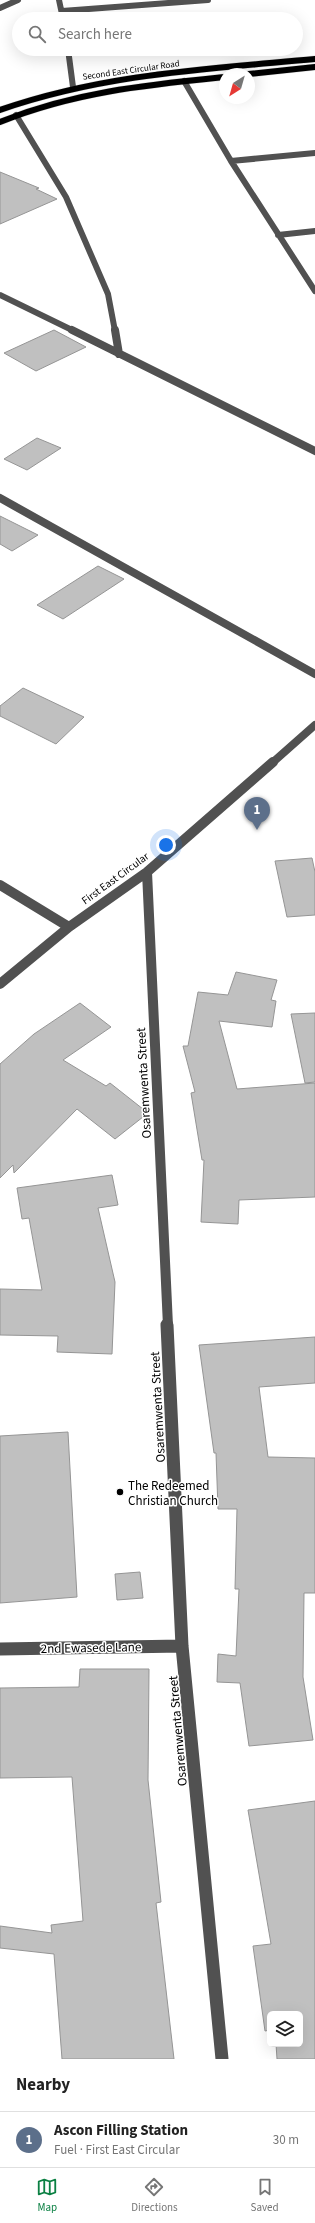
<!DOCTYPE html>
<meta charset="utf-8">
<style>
:root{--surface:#fff;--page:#f2f2f2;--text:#222;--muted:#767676;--line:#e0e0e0;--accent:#0b8043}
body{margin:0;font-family:"Source Sans 3",sans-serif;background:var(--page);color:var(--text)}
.controls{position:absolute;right:12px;bottom:12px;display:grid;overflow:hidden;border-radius:6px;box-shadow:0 4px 16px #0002}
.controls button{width:36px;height:36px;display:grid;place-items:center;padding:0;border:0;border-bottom:1px solid var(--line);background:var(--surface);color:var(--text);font:20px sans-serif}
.compass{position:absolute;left:219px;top:68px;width:36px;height:36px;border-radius:50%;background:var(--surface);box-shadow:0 4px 16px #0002;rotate:217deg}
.you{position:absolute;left:166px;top:845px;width:14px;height:14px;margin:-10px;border:3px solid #fff;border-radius:50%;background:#1a73e8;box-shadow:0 0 0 6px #1a73e833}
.badge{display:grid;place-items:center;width:26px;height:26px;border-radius:50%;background:var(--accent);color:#fff;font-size:13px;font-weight:700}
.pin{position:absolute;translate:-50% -33px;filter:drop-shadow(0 1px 2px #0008)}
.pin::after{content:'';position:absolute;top:21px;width:14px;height:12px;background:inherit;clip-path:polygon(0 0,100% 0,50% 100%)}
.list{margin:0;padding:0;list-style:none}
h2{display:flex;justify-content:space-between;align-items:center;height:52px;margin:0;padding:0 16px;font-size:17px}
h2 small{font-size:13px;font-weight:400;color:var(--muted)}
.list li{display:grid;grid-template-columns:26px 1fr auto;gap:12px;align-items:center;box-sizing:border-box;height:56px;padding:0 16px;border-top:1px solid var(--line)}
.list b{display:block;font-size:15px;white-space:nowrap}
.list p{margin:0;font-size:13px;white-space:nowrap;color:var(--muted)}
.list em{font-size:13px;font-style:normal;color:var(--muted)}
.icon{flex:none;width:22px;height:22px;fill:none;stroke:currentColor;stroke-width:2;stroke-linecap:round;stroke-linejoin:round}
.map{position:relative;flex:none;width:315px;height:2059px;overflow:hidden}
.search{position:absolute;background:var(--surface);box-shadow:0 4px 16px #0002;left:12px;right:12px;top:12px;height:44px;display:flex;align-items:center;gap:10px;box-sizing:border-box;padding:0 14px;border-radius:22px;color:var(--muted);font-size:15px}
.sheet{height:108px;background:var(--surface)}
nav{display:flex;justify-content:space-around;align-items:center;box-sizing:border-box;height:56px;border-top:1px solid var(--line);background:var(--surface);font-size:11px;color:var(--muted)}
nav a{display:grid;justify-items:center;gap:2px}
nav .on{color:var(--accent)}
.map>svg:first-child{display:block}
.building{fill:#c0c0c0;stroke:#959595}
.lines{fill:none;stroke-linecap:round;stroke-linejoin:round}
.major-casing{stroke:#dbdbdb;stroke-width:7}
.minor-far3{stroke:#515151;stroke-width:6}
.minor-far2{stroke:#515151;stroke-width:8}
.minor-far1{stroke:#515151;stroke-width:10}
.minor{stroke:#515151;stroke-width:13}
.major{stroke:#000;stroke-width:6}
.poi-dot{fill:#000;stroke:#fff;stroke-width:1.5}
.labels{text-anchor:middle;stroke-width:3;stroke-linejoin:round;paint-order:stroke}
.far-street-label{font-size:9px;fill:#000;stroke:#fff}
.street-label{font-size:11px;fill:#000;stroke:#fff}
.near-street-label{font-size:13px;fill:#000;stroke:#fff}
.near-poi-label{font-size:13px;fill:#000;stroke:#fff;text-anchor:start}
</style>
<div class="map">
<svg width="315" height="2059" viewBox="0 0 315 2059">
<rect width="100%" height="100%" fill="#fff"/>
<!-- building -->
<path class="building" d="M0,172L39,188L36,189L57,199L0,224Z
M54,330L86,347L36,371L4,353Z
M37,438L61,448L27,470L4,459Z
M0,516L38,535L12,551L0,544Z
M98,566L124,579L63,619L37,605Z
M23,688L84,717L56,744L0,716V706Z
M312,858L315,872V915L287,917L275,861Z
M236,972L277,980L271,1000L276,1001L272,1027L219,1021L237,1089L315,1083V1197L239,1200L238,1224L201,1222L204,1160H202L191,1093L195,1092L183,1046H188L198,992L228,995Z
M80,1003L111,1027L63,1060L106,1086L110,1083L148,1113L115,1139L77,1109L14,1173L13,1165L0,1178V1064L34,1034Z
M315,1013V1082L305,1083L291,1014Z
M112,1175L118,1205L98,1208L115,1282L112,1354L57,1352L58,1336L0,1335V1289L42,1290L29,1218L22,1219L17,1188Z
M315,1337V1383L259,1387L268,1457L315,1458V1593H304L303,1677L313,1740L249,1746L240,1683L217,1682L218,1654L236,1656L239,1589H235L237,1509H218L216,1453H214L199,1345Z
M68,1432L77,1597L0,1603V1436Z
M140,1572L143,1598L117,1600L115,1574Z
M80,1669H149L148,1780L161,1902L156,1903L174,2059H62L54,1954L0,1948V1926L52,1933L51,1925L83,1921L72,1777L0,1778V1688L79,1687Z
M315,1801V2059H277L276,2044H300V2014H270V2030L265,2031L253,1946L271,1944L248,1810Z"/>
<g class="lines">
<defs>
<path id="major" d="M249,74L315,67
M0,110C103,74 207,69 315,59
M0,122C74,92 146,85 225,77"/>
</defs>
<!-- major casing -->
<use href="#major" class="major-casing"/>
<!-- minor-far3 -->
<path class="minor-far3" d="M59,0L63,19
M0,8L18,0
M62,11L208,0
M68,49L73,87
M184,81L231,161L315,291
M16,115L66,197L108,294L115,331
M231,161L315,153
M278,235L315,231
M0,295L74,331"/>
<!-- minor-far2 -->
<path class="minor-far2" d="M72,330L315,451
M115,330L119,354
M0,498L315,674
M272,763L315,725"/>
<!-- minor-far1 -->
<path class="minor-far1" d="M147,872L168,1326
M0,885L69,927
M0,984L69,927L147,872L273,762"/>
<!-- minor -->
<path class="minor" d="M167,1325L182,1646L222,2059
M0,1649L182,1646"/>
<!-- major -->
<use href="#major" class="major"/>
</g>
<!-- markers -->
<circle class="poi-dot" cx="120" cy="1492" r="4"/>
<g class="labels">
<!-- far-street labels -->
<g class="far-street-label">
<text transform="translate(131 70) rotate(-8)" y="3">Second East Circular Road</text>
</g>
<!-- street labels -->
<g class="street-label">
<text transform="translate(115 878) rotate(-36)" y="4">First East Circular</text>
</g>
<!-- near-street labels -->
<g class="near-street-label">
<text transform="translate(143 1083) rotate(-93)" y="5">Osaremwenta Street</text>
<text transform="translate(157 1407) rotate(-93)" y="5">Osaremwenta Street</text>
<text transform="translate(91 1647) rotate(-1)" y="5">2nd Ewasede Lane</text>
<text transform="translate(177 1731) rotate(-95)" y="5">Osaremwenta Street</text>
</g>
<!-- near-poi labels -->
<g class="near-poi-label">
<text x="128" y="1490">The Redeemed<tspan x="128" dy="15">Christian Church</tspan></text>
</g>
</g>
</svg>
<div class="controls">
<button><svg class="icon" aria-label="layers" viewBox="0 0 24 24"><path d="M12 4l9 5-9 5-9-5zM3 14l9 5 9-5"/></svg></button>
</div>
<svg class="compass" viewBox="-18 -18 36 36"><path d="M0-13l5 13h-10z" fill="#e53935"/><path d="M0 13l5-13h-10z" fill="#767676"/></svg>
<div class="you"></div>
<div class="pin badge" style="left:257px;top:830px;background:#5c6f8a">1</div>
<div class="search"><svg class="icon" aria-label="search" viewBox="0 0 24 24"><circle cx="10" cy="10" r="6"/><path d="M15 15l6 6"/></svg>Search here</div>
</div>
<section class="sheet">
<h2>Nearby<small></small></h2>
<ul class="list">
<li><span class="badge" style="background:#5c6f8a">1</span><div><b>Ascon Filling Station</b><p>Fuel · First East Circular</p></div><em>30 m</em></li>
</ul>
</section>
<nav>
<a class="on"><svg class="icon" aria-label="map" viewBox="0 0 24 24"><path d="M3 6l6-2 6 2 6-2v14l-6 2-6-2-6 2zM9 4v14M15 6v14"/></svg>Map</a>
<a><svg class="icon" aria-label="directions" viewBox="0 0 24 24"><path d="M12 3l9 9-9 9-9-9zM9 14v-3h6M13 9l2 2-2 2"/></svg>Directions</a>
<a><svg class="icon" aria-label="saved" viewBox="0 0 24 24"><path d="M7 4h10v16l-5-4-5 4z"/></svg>Saved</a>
</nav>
